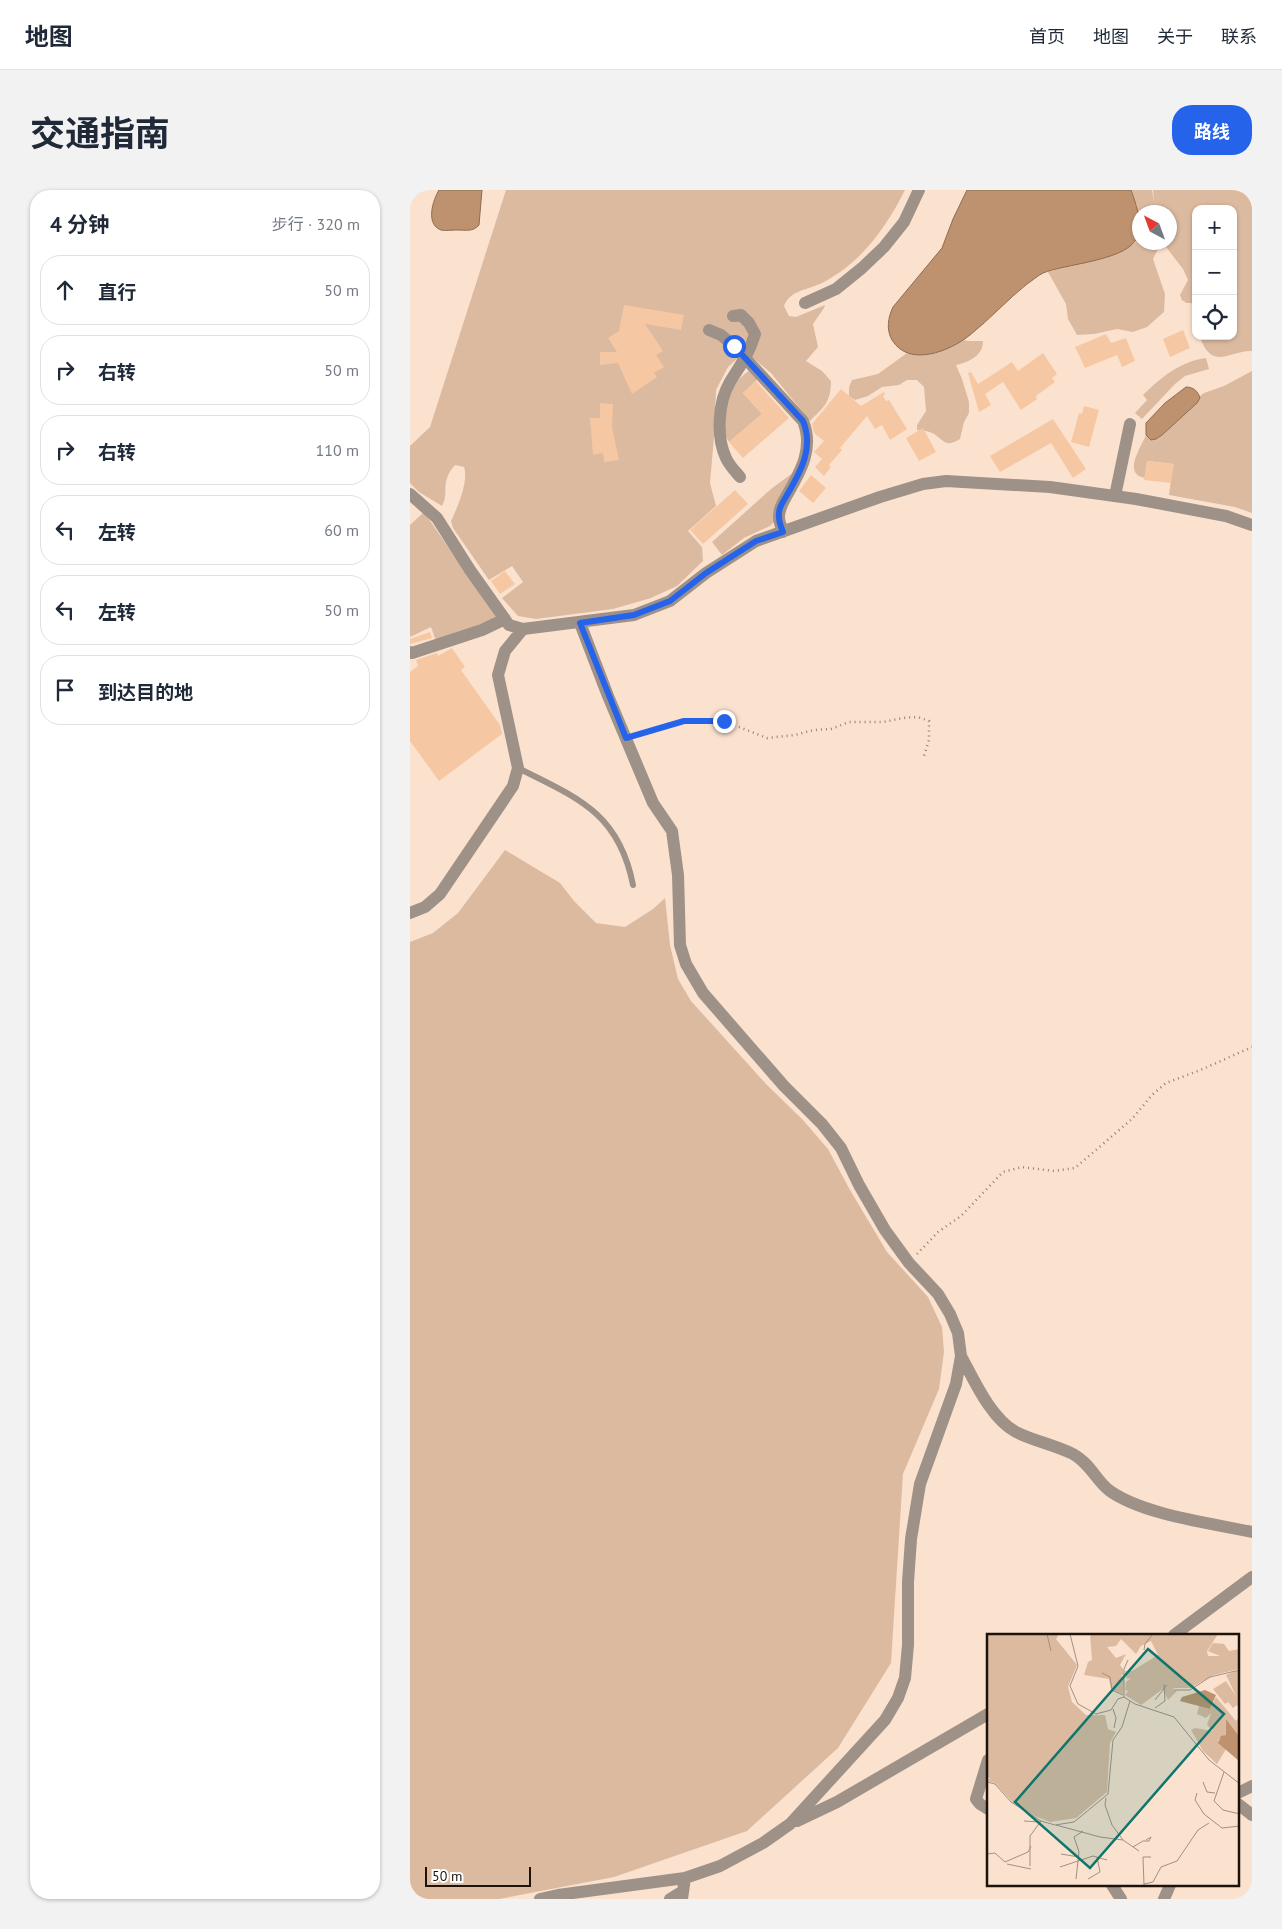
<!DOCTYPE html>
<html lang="zh">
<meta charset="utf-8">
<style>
:root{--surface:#fff;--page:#f2f2f3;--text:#1f2937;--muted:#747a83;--line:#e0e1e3;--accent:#2563eb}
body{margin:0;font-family:"PT Sans","Noto Sans SC",sans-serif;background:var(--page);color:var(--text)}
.controls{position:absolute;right:15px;top:15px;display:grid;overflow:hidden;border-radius:10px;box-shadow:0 1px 4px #0004}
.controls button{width:45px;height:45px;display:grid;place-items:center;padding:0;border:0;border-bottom:1px solid var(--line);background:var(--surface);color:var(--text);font:25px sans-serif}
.compass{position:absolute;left:722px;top:15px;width:45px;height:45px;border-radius:50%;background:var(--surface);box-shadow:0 1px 4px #0004;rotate:319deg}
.scale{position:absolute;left:15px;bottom:12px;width:106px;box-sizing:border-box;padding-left:5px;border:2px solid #1e130b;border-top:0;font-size:14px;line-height:18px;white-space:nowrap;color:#1e130b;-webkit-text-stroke:4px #fff;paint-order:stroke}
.stop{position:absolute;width:15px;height:15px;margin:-11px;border:4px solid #2563eb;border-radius:50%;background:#fff}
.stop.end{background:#2563eb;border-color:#fff;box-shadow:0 1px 5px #0008}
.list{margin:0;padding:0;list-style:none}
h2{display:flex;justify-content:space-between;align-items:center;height:65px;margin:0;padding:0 20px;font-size:21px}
h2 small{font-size:16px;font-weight:400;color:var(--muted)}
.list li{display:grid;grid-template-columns:32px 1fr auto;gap:15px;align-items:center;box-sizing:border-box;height:70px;margin:0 10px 10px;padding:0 10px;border:1px solid var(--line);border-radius:20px}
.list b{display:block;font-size:19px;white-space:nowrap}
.list em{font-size:16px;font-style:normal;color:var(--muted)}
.icon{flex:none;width:28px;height:28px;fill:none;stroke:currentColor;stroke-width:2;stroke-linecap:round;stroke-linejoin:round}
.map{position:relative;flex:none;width:842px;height:1709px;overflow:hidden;border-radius:20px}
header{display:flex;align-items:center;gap:30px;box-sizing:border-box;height:70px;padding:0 25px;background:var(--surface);border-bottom:1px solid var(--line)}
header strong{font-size:24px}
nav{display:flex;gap:28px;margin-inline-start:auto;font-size:18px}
.intro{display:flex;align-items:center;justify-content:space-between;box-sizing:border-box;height:120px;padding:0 30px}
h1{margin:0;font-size:35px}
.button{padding:12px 22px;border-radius:20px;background:var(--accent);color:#fff;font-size:18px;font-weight:700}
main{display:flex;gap:30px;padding:0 30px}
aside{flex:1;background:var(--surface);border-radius:20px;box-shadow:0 1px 4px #0004}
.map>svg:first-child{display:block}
.green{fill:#dcbaa0}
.water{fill:#be926f;stroke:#8e6c51}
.building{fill:#f6c7a3}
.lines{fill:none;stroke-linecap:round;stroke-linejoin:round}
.path{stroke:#938173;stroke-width:2.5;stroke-dasharray:1 4;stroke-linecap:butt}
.service{stroke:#9e9188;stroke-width:6}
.minor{stroke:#9e9188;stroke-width:12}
.route{stroke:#2563eb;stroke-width:6}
.inset-road{fill:none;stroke:#a38f81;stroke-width:1}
.view{fill:#0f766e;fill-opacity:0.15;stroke:#0f766e;stroke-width:2.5}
.inset-edge{fill:none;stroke:#1e130b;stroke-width:2.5}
</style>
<header>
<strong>地图</strong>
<nav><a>首页</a><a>地图</a><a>关于</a><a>联系</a></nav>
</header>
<div class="intro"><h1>交通指南</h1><a class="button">路线</a></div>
<main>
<aside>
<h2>4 分钟<small>步行 · 320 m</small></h2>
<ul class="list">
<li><svg class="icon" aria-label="ahead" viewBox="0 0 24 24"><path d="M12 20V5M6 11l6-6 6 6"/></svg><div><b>直行</b></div><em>50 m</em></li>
<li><svg class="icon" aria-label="right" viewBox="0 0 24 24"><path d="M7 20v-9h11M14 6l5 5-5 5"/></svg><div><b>右转</b></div><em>50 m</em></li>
<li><svg class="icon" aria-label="right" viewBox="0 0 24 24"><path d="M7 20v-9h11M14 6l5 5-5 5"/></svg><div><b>右转</b></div><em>110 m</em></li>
<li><svg class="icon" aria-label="left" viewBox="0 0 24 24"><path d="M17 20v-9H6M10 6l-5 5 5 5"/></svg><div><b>左转</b></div><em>60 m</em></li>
<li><svg class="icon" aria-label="left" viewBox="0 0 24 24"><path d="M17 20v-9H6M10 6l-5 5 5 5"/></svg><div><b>左转</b></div><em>50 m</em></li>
<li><svg class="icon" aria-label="arrive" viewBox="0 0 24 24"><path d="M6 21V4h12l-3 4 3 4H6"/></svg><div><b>到达目的地</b></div></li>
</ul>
</aside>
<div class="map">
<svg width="842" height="1709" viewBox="0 0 842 1709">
<rect width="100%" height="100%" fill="#fbe2cf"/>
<!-- green -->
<path class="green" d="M96,0H495C476,38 451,73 412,93C398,100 380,100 374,116L379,126L386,127L415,115L414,118L403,134L408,157L396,171L412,181L421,191C421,212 414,217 400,231L361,183L343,168H328L318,177L306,200L304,247L300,293L306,316L278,341L292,357L293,371L267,396L241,408L203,419L126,429L108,426L92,408L113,392L102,376L79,390L43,338L41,331C47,318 59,291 54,277L45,275C29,293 40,302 32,316L9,302L0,293V256L20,237Z
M721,0H742L744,13L743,0H842V161C820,160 802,182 790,147L823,146V19H786V117L781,113H776L772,110L770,105L778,90L773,79L756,57H749L743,69L755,104L754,122L737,137L723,142L707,139L684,144L667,145L658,129L656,114L638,82L725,53L729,44V52H759V22H729V39L727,16Z
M553,149L557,151H573C573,166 559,172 546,175L552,189L559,212V223L554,232L550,249C535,258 535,251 524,244C518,241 513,240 507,240V235L516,221L514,197L507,190H497L489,195L472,197L458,206L445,210L439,206V197L442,190L468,184L497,163C519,169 534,160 553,149Z
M796,168L799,179L775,186L765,194L732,229L725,223L737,210L733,205C750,188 771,171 796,168Z
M339,181L348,189L333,203L352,224L319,252C307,233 319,192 339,181Z
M842,181V323L825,317L759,305L763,274L737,271L735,288C712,284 731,257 736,245L741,250L746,249L787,213L789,207L794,203L814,196Z
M384,282L364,332L360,336L334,348L312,365L302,352L361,299Z
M14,322L87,428L26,451L21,437L0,447V335Z
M95,660L150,693L164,711L186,733L215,737L243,719L255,708L260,755L268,789L281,811L357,895L393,930L418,959L440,1000L477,1062L518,1107L532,1137L534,1162L529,1199L493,1284L481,1473L428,1558L337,1641L204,1687L89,1709H0V752L23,743L48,723Z"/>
<!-- water -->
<path class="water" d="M29,0H72L69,35C63,42 56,40 47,40C42,40 35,41 31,40C15,34 23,10 29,0Z
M557,0H721C726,14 735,38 725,51C711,71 655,74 633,83C627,86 622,91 617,94C597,110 580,129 560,145C540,161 499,178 482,150C476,139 478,128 483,117L532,58L543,29Z
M776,197C783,197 788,201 790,208L787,213L752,245L746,249L741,250L736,245V233L755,213Z"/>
<!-- building -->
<path class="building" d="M214,115L274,125L271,140L235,134L253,161L246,165L254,177L244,183L247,187L222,204L208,173L190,175V162H207L198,148L209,141Z
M773,140L780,158L760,167L753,149Z
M696,144L701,153L716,148L725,171L712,177L707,165L675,178L665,157Z
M633,163L647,184L642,188L645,192L626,206L627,209L611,220L593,192L575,204L581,215L569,222L558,183L561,182L568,194L602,172L608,181Z
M346,191L379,228L333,268L319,252L352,224L333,203Z
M431,199L451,216L474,202L475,204L473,206L476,211L479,210L497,239L480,250L472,235L465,239L457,226L430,258L432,260L419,275L418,274L421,277L414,286L405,277L412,269L404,262L414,251L404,243L402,234Z
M190,213L203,214L202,237L209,270L194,272L193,263L183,265L180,228H190Z
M674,216L689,220L679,257L661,252L669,223L672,224Z
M643,229L676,279L663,288L641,253L590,282L580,266Z
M513,238L526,262L509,271L496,248Z
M737,271L764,274L761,293L734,290Z
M401,285L416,298L403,313L389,301Z
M325,300L338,314L293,354L280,340Z
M95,381L105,394L90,404L81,391Z
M20,442L22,448L0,454V449Z
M42,458L55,477L51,480L90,535L92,544L29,591L0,551V482L8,476L6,470L27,463L28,466Z"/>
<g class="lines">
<!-- path -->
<path class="path" d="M227,545L274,531H314L357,548L385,545L404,540L421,539L439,532H473L493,528L508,527L519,531V550L514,566
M507,1064L528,1042L551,1026L593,982L612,977L644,981L665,978L722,929L742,905L756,893L793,879L842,857"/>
<!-- service -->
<path class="service" d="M108,578C168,608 209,623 223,695"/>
<!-- minor -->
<path class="minor" d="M395,113L426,99L452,78L474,57L494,32L509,0
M323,126L331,125L339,133L345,144C339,164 331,174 320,192C308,212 306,247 316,268C319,275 325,281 330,287
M299,140L311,145L324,156L393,231C404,258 391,281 377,305C373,312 369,318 369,327C369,332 371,337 373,342
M0,304L27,328L60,380L99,435L113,439L224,425L260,411L296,383L346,351L470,307L513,294L536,291L640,297L726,309L816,326L842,335
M705,306L720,234
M0,462L2,463L72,440L95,429
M0,723L15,717L30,704L103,596L108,578L88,485L95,461L113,439
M551,1166C564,1190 581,1229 606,1242C624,1251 645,1255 663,1264C680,1273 687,1292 700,1301C734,1325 801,1333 842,1342
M764,1445L842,1387
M578,1570L566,1609L570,1614L578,1619
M828,1603L842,1596
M828,1614L842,1625
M387,1631L427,1612L578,1524
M702,1695L711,1709
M130,1709L148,1705L275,1688L310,1676L353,1653L380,1634L475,1530L488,1508L495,1488L498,1455V1392L501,1349L510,1294L546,1194L551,1166L548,1143L540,1124L528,1104L499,1073L475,1040L449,995L431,958L412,934L374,896L293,803L276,774L270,755L268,685L262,641L243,613L198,506L170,433
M260,1709L273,1701
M272,1709L275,1688
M754,1709L760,1695"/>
</g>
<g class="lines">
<!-- route -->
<path class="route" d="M314,531H274L216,548L170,433L224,425L260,411L296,383L346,351L373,342C371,337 369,332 369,327C368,318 373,312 377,305C391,281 404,258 393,231L324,156"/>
</g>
<!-- overview -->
<g transform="translate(577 1444)">
<rect width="252" height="252" fill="#fbe2cf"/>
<path d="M0,0H72L69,5L90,31L81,53L85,68L99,81H118L121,95L129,98L123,109L120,158L89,184L63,188L48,182L27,170L8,149L0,147L3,144L0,143ZM103,0H231L220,17L221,22H233L221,17L226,9L237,10L242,17L252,15V35L227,41L203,54H186L190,57L181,66L176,55L154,71L138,61L141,57L138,56L139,48L144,44L140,45L138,37H145L171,21L164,7L154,12L149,20L134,5L129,12L120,13L129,24L139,20L133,31L136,35L137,41H134L137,45L136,60L124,55L122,45L97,41L101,28L105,26ZM252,36V74L250,71L246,74L241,68L238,70L226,55L239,47L249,62L239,41ZM229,63L249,87L252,83V102L239,85V101L231,106L239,115L230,130L216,117L204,96L208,94L226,97L220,91L224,79L219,84L210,80L212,72L223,75Z" fill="#dcbaa0"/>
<path d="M218,56L229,61L223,75L193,67L195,63ZM239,85L252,102V127L231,109L234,102L239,101Z" fill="#be926f"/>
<path class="inset-road" d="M60,0L64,17M83,0L91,32L83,52L91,70L109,80L124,76L131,65L137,63M157,16L158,10L166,0M115,39L123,43L125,56L136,61M188,56H203L223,43L253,36M137,63L148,70L187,83L222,126L253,150M137,63V35L141,26M168,66L180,51M168,74L178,67L177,50M126,75L129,84L127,94M237,138L227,167L236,176L253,180M0,148L8,150L24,168L54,187L68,191L87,188L121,160L126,106L135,93L143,67M216,148L220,158L228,159M210,159L208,166L217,180L235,194L253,192M119,164L118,171L125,191L136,206L152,217M37,187L53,188M69,191L113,203L136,206M146,213L156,207H162L164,203L159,206M0,220L8,219L18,228L41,218L44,212M74,220L92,223M20,230L44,235M43,232V202L54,187M73,233L106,222L120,226M89,245L92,218L87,203L96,197M101,245L113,238L110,223M157,250L166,248L174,233L190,227L211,196L222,189M157,251L156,223H164"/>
<path class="view" d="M161,15L237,80L103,234L28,168Z"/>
<rect width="252" height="252" class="inset-edge"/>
</g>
</svg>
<div class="controls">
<button>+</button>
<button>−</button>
<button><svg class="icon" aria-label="locate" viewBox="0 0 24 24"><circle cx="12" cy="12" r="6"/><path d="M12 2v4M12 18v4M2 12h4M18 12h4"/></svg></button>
</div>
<svg class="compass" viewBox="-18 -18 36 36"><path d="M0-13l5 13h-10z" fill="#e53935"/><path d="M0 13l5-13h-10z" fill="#747a83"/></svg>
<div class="scale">50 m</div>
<div class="stop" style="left:324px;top:156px"></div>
<div class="stop end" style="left:314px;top:531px"></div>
</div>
</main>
